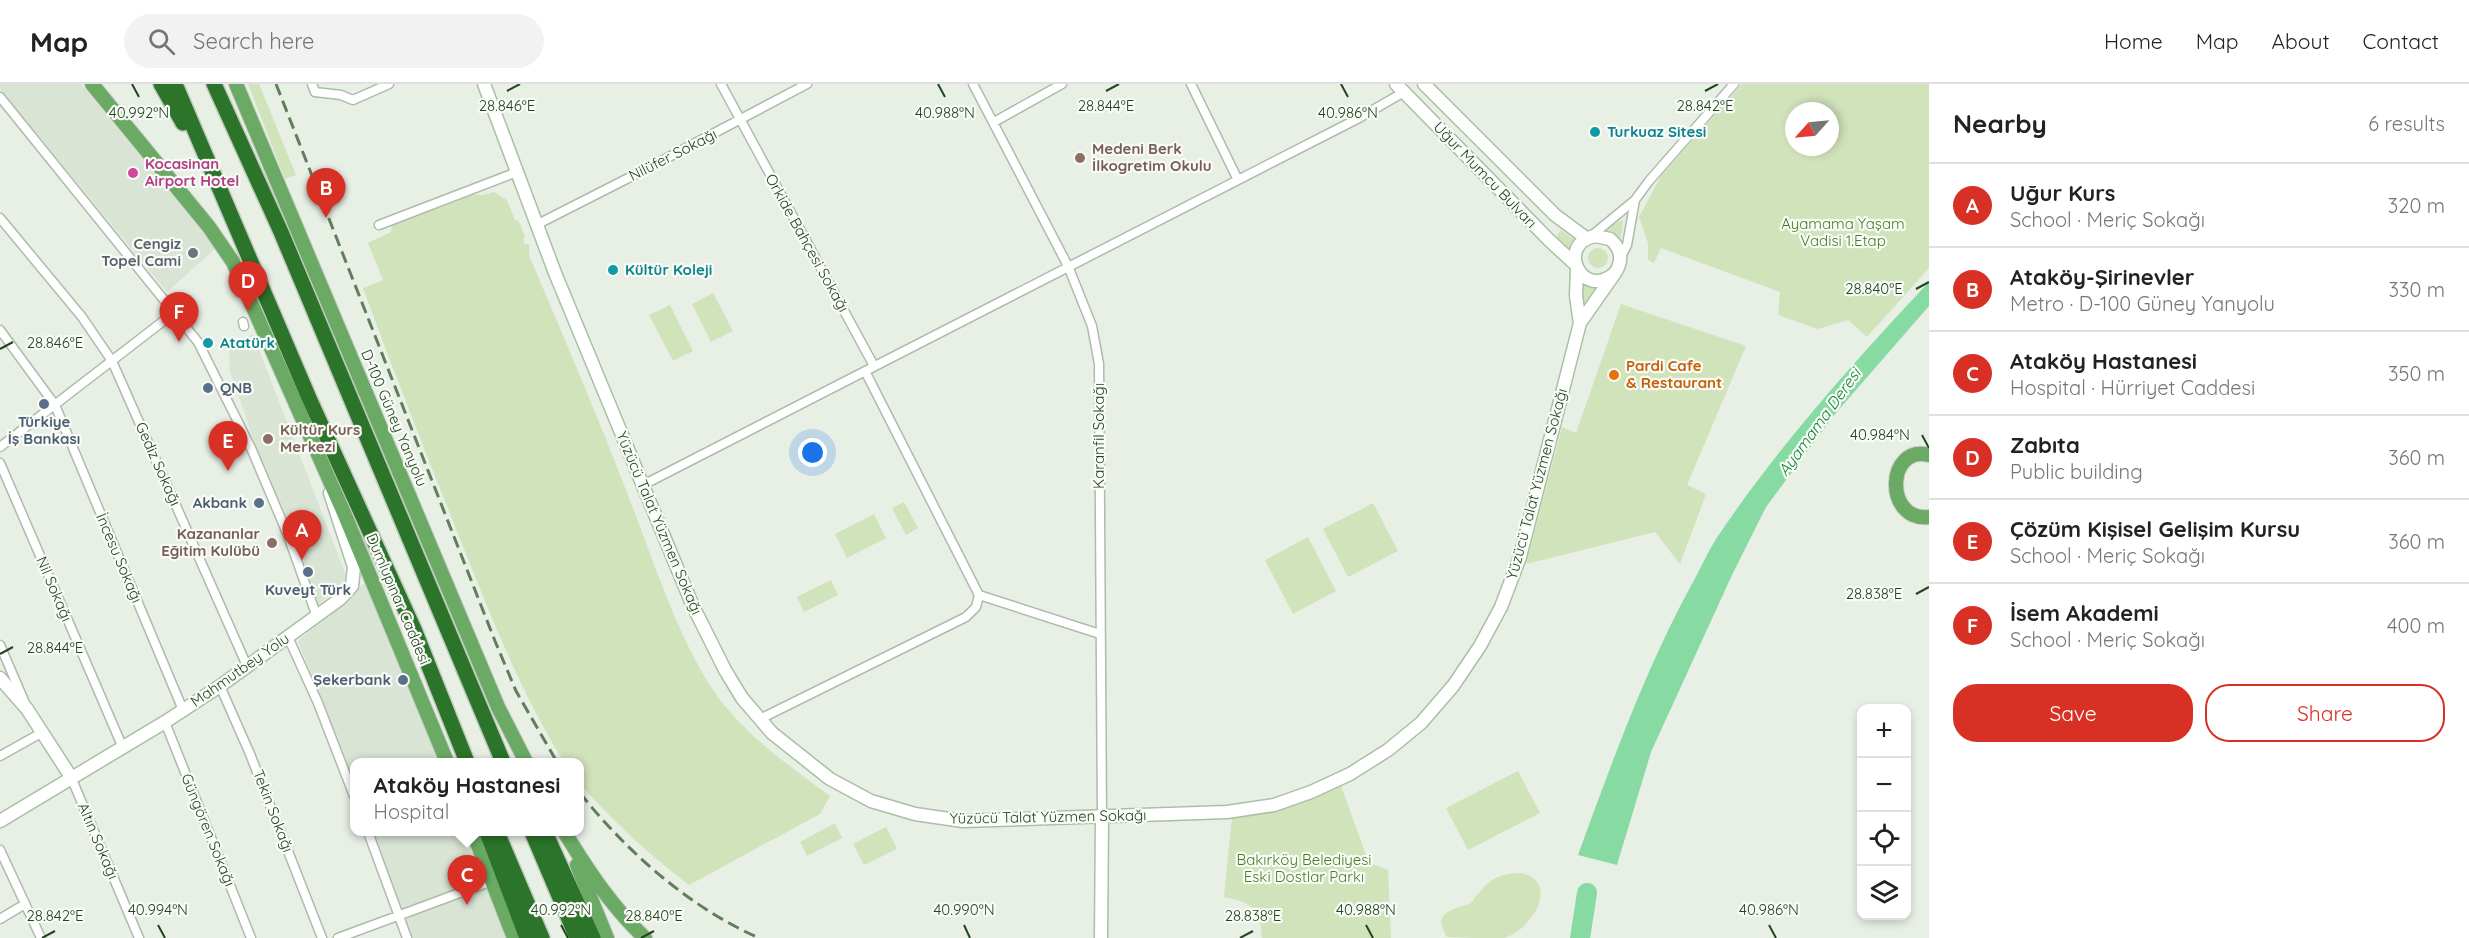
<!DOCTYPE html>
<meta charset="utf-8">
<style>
:root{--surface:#fff;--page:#f2f2f2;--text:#222;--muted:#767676;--line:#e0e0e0;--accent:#d93025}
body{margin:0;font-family:Quicksand,sans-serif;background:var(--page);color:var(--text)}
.controls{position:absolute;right:18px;bottom:18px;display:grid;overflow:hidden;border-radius:12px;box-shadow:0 3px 9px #0003}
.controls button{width:54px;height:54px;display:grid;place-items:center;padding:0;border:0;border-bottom:2px solid var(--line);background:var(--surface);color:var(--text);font:30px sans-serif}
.compass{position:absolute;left:1785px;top:18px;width:54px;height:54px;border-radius:50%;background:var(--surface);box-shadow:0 3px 9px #0003;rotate:243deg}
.you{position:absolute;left:813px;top:369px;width:21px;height:21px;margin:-15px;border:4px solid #fff;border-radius:50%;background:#1a73e8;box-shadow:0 0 0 9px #1a73e833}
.badge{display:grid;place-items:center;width:39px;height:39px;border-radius:50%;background:var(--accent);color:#fff;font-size:20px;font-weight:700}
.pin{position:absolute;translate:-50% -50px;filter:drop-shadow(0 2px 3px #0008)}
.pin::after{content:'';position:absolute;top:32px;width:21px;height:18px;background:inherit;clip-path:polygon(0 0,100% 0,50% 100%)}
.popup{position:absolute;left:350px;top:674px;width:234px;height:78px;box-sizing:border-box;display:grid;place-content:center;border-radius:12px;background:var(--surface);filter:drop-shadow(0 2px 4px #0005);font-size:20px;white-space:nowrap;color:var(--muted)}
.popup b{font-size:22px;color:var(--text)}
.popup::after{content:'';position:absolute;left:50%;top:100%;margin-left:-12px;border:12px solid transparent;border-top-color:var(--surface)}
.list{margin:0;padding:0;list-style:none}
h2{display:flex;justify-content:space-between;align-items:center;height:78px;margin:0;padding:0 24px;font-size:26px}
h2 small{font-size:20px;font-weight:400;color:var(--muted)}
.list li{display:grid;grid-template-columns:39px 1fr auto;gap:18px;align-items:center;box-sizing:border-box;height:84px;padding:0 24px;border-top:2px solid var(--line)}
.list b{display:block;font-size:22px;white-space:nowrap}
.list p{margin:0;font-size:20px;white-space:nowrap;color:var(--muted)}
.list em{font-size:20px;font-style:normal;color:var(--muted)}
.actions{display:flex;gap:12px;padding:18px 24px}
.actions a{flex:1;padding:14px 0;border:2px solid var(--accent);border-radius:24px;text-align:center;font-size:21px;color:var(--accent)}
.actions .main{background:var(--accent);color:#fff}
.icon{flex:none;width:33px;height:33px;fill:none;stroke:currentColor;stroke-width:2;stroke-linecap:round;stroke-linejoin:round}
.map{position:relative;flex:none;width:1929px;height:854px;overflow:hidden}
header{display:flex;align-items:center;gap:36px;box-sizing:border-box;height:84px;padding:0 30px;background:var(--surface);border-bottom:2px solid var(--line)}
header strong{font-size:28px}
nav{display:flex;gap:33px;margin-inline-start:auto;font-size:21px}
.search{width:420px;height:54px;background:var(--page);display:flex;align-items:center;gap:15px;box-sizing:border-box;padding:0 21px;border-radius:33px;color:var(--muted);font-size:22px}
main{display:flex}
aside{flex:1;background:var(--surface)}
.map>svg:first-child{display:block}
.built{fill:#d9e4d5}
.green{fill:#d1e3bb;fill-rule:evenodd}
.water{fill:#87daa2}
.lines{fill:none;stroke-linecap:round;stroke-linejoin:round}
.river{stroke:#87daa2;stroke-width:20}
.street-casing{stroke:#adbcaa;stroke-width:11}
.secondary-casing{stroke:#a9c0a4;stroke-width:15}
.primary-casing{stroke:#c2cbc1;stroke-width:16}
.highway-casing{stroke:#c2cbc1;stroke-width:18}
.street{stroke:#fff;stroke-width:8}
.secondary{stroke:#fff;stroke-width:12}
.primary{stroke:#6aaa64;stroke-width:14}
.highway{stroke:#2b7429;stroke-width:15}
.rail{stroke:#5f7f5c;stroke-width:3;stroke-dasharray:12 6;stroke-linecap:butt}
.ticks{fill:none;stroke:#244421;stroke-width:2}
.culture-dot{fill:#0f9aa8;stroke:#f8fbf6;stroke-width:2}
.education-dot{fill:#8d6e63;stroke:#f8fbf6;stroke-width:2}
.hotel-dot{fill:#d1479c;stroke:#f8fbf6;stroke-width:2}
.worship-dot{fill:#6b7280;stroke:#f8fbf6;stroke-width:2}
.food-dot{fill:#e8710a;stroke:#f8fbf6;stroke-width:2}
.service-dot{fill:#5c6f8a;stroke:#f8fbf6;stroke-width:2}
.labels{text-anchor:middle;stroke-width:4.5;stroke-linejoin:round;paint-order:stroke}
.culture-label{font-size:15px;font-weight:bold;fill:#0d838f;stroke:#f8fbf6;text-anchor:start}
.education-label{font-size:15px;font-weight:bold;fill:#785e54;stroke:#f8fbf6;text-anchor:start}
.street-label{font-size:15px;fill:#244421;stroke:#f8fbf6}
.hotel-label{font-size:15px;font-weight:bold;fill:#b23c85;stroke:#f8fbf6;text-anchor:start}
.park-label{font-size:15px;fill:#4a7b24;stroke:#f8fbf6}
.worship-label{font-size:15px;font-weight:bold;fill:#5b616d;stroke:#f8fbf6;text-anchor:end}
.food-label{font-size:15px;font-weight:bold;fill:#c56008;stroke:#f8fbf6;text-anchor:start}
.service-label{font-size:15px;font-weight:bold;fill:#4e5e75;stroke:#f8fbf6}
.water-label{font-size:16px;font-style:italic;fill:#128339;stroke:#f8fbf6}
.ticks-label{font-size:15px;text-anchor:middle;fill:#244421;stroke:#f8fbf6;stroke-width:4.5;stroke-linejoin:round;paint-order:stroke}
</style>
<header>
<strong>Map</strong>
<div class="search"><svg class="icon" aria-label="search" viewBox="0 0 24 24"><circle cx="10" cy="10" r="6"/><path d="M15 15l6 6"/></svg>Search here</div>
<nav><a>Home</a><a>Map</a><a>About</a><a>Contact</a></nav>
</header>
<main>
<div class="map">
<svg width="1929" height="854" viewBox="0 0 1929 854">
<rect width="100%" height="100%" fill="#e8efe5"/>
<!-- built -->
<path class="built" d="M0,0H81L216,164L167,208L0,5Z
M253,250L347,494L313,526L230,287L229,262Z
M365,499L440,678H354V698L298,557Z
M373,748H468L511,854H413Z"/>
<!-- green -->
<path class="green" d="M248,0H259L296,91L285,95Z
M1742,0H1929V184L1867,253L1848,236L1818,245L1778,231L1780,208L1661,164L1654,179L1648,176V159L1639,133L1661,92ZM1794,27H1830V63H1794Z
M494,108L507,116L515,136L519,137L525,153L523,156L525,160H529V171C563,252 598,332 629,414C653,475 677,552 713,606C743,650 788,681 830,712L820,730L689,801C648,770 613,737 580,700V678H564C520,608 491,532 460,455C427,372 394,289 363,204L383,196L368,159L391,148L392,142L398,138L458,117L467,110L483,111Z
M1623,136L1621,155L1603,145Z
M1561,146L1575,156L1569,165L1556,153Z
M1588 174a10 10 0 1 1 20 0a10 10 0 1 1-20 0Z
M1578,196L1598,203L1583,221Z
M713,209L733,247L711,258L692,220Z
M1621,220L1746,262L1687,401L1706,410L1680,480L1655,448L1526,480L1562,343L1576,349Z
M670,221L693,267L673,277L649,231Z
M904,418L918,444L906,451L892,424Z
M1373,419L1398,467L1348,493L1323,445Z
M874,430L886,454L847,474L835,450Z
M1308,453L1336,507L1293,530L1265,476Z
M831,496L838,511L804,528L797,513Z
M1518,687L1540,729L1468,766L1446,724Z
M1341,702L1369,779L1388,786L1391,854H1262C1261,825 1252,818 1224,813L1232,734C1273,727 1303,720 1341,702Z
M835,739L842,754L807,772L800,758Z
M886,743L897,765L864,781L853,760Z
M1522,789C1562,800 1529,849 1503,854C1489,854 1461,854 1447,853C1431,826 1453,827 1471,819C1488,797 1493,790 1522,789Z"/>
<!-- water -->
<path class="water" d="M1929,198V222L1835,330L1766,423L1732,491L1651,668L1617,781L1578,771C1612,678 1645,586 1692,500C1701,484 1708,467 1718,452C1780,360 1854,278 1929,198Z"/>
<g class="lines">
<!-- river -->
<path class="river" d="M1580,854L1587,809"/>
<defs>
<path id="street" d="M312,0L315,8L341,11L353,16L389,0
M721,0L874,282
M973,0L1068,182L1092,242L1099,280L1102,733
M1191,0L1238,96
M0,13L198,258L251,364L287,449L317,533
M994,38L1062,0
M1635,116L1649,97L1734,0
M0,134L82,233L112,277L247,582
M538,140L650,83L807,0
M379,141L517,88
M1590,153L1635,116L1627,161L1621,173
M243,238L244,242
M0,246L55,321L183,626
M0,363L175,228
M0,379L123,664
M643,401L1359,34L1404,8
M979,511L1100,550
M288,553L318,619L354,712
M0,561L25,619
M220,602L250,670L322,854
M760,635L966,533L976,523L979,511L865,287
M165,638L251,854
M0,672L43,648
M71,693L139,854
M368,748L407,854
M0,766L41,854
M0,835L25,820
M338,854L492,797"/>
<path id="secondary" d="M484,0L555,189L692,520L725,586L742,614L772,649L830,695L871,717L915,730L963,737L1227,728L1274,721L1311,708L1350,690L1388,666L1421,639L1453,602L1480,562L1501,523L1520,473L1580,239L1615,189C1623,177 1622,165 1610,155L1595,152C1555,160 1582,218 1615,189
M1396,0L1550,157L1575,180
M1424,0L1555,131L1586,154
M1577,184L1576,212L1580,239
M0,594L27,625L71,693
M0,737L165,638L220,602L340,515L352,502L354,483L330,409
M1101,854L1102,733"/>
<path id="primary" d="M92,0L209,143L233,178L344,429L447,678
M236,0L498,623L526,678
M1929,371C1886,360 1884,438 1929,433
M473,748L514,854
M565,749C589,788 612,823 645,854
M577,781L607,854"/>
<path id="highway" d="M161,0L183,39
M175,0L309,314L414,545L467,678
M214,0L281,148L503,678
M487,748L527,854
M497,748L542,854
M532,748L577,854
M545,748L593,854"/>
</defs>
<!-- street casing -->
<use href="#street" class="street-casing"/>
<!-- secondary casing -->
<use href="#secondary" class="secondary-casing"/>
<!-- primary casing -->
<use href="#primary" class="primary-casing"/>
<!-- highway casing -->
<use href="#highway" class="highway-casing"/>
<!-- street -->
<use href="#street" class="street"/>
<!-- secondary -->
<use href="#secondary" class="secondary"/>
<!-- primary -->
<use href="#primary" class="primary"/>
<!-- highway -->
<use href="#highway" class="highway"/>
<!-- rail -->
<path class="rail" d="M276,0L495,557L516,607L557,678
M580,709C627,768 689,823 759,854"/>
</g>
<!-- ticks -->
<path class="ticks" d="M132,0L139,13M938,0L945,13M1341,0L1348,13M507,7L520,0M1106,7L1119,0M1705,7L1718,0M1916,205L1929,198M0,265L13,258M1922,351L1929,364M1916,510L1929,503M0,570L13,563M158,841L165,854M561,841L568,854M964,841L970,854M1366,841L1373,854M1769,841L1776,854M42,854L55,847M641,854L654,847M1240,854L1253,847"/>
<!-- markers -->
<g class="culture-dot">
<circle cx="1595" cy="48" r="6"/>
<circle cx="613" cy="186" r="6"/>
<circle cx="208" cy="259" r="6"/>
</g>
<g class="education-dot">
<circle cx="1080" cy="74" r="6"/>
<circle cx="268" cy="355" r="6"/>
<circle cx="272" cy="459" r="6"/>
</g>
<circle class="hotel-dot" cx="133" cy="89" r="6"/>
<circle class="worship-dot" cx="193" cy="169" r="6"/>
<circle class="food-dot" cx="1614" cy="291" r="6"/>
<g class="service-dot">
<circle cx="208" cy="304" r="6"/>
<circle cx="44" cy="320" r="6"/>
<circle cx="259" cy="419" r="6"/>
<circle cx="308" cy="488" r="6"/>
<circle cx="403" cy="596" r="6"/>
</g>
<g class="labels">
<!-- culture labels -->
<g class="culture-label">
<text x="1607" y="53">Turkuaz Sitesi</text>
<text x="625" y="191">Kültür Koleji</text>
<text x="220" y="264">Atatürk</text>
</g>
<!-- education labels -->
<g class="education-label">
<text x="1092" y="70">Medeni Berk<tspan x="1092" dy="17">İlkogretim Okulu</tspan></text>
<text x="280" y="351">Kültür Kurs<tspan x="280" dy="17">Merkezi</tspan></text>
<text x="260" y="455" text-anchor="end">Kazananlar<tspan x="260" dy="17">Eğitim Kulübü</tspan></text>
</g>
<!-- street labels -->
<g class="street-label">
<text transform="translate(673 71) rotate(-27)" y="5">Nilüfer Sokağı</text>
<text transform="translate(1485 91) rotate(46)" y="5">Uğur Mumcu Bulvarı</text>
<text transform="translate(807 159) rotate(61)" y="5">Orkide Bahçesi Sokağı</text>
<text transform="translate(394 334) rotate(67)" y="5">D-100 Güney Yanyolu</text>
<text transform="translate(1099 352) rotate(-90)" y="5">Karanfil Sokağı</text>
<text transform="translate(158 380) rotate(66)" y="5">Gediz Sokağı</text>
<text transform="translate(1537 400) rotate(-75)" y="5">Yüzücü Talat Yüzmen Sokağı</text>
<text transform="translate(659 439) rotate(67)" y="5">Yüzücü Talat Yüzmen Sokağı</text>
<text transform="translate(119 474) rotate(67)" y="5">İncesu Sokağı</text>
<text transform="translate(54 505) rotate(67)" y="5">Nil Sokağı</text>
<text transform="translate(398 515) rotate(67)" y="5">Dumlupınar Caddesi</text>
<text transform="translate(240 586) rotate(-35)" y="5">Mahmutbey Yolu</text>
<text transform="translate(273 727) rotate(69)" y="5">Tekin Sokağı</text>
<text transform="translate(1048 733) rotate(-1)" y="5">Yüzücü Talat Yüzmen Sokağı</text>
<text transform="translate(208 746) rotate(68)" y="5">Güngören Sokağı</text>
<text transform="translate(98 757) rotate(67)" y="5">Altın Sokağı</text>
</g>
<!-- hotel labels -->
<g class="hotel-label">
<text x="145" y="85">Kocasinan<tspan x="145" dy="17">Airport Hotel</tspan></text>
</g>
<!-- park labels -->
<g class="park-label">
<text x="1843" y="145">Ayamama Yaşam<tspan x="1843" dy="17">Vadisi 1.Etap</tspan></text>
<text x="1304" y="781">Bakırköy Belediyesi<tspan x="1304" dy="17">Eski Dostlar Parkı</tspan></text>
</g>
<!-- worship labels -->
<g class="worship-label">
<text x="181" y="165">Cengiz<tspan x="181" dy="17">Topel Cami</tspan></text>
</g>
<!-- food labels -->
<g class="food-label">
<text x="1626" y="287">Pardi Cafe<tspan x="1626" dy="17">&amp; Restaurant</tspan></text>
</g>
<!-- service labels -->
<g class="service-label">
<text x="220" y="309" text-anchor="start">QNB</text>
<text x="44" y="343">Türkiye<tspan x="44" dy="17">İş Bankası</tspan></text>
<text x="247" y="424" text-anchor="end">Akbank</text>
<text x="308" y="511">Kuveyt Türk</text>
<text x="391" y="601" text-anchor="end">Şekerbank</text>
</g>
<!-- water labels -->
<g class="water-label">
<text transform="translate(1819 338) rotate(-54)" y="6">Ayamama Deresi</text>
</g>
</g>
<g class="ticks-label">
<text x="507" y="27">28.846°E</text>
<text x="1705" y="27">28.842°E</text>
<text x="1106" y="27">28.844°E</text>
<text x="139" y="34">40.992°N</text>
<text x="945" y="34">40.988°N</text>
<text x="1348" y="34">40.986°N</text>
<text x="1874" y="210">28.840°E</text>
<text x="55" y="264">28.846°E</text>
<text x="1880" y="356">40.984°N</text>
<text x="1874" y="515">28.838°E</text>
<text x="55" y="569">28.844°E</text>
<text x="158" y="831">40.994°N</text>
<text x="561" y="831">40.992°N</text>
<text x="964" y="831">40.990°N</text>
<text x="1366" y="831">40.988°N</text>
<text x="1769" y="831">40.986°N</text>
<text x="55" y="837">28.842°E</text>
<text x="654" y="837">28.840°E</text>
<text x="1253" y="837">28.838°E</text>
</g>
</svg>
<div class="controls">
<button>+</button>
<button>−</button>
<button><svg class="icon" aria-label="locate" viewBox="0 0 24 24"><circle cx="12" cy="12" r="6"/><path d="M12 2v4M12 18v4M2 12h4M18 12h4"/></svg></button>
<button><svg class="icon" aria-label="layers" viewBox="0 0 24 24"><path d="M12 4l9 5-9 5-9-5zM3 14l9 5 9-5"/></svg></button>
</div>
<svg class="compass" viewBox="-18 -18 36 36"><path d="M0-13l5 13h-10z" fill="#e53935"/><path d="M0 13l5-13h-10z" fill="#767676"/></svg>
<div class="you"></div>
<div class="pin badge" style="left:302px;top:476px">A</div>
<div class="pin badge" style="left:326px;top:134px">B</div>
<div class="pin badge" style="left:467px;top:821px">C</div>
<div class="popup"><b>Ataköy Hastanesi</b>Hospital</div>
<div class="pin badge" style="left:248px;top:227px">D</div>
<div class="pin badge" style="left:228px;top:387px">E</div>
<div class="pin badge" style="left:179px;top:258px">F</div>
</div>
<aside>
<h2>Nearby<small>6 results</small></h2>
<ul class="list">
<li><span class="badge">A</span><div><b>Uğur Kurs</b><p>School · Meriç Sokağı</p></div><em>320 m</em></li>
<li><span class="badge">B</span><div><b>Ataköy-Şirinevler</b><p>Metro · D-100 Güney Yanyolu</p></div><em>330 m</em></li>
<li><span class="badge">C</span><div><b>Ataköy Hastanesi</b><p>Hospital · Hürriyet Caddesi</p></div><em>350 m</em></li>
<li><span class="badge">D</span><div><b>Zabıta</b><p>Public building</p></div><em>360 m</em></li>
<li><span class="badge">E</span><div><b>Çözüm Kişisel Gelişim Kursu</b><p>School · Meriç Sokağı</p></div><em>360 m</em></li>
<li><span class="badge">F</span><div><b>İsem Akademi</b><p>School · Meriç Sokağı</p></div><em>400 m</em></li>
</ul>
<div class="actions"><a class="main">Save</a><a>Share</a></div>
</aside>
</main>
